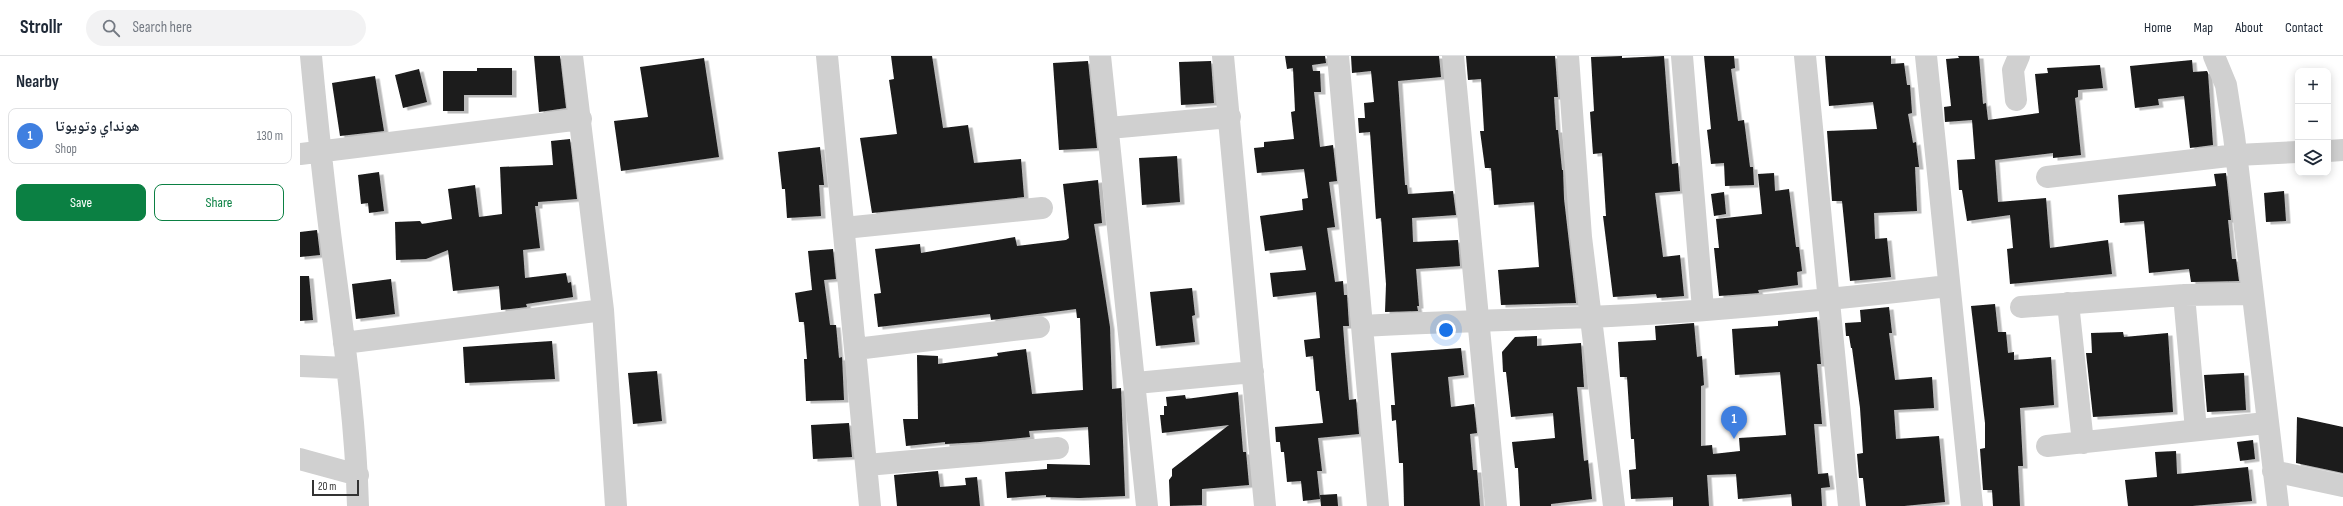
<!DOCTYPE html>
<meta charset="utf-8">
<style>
:root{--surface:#fff;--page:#f2f2f3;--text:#1f2937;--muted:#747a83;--line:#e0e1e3;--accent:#0b8043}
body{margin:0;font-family:"Sofia Sans Condensed","Noto Naskh Arabic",sans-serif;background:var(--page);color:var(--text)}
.controls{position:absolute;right:12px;top:12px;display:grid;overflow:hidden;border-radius:8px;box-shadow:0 2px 10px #0003}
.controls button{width:36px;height:36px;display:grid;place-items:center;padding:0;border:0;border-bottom:1px solid var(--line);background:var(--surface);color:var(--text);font:20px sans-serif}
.scale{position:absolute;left:12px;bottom:10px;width:47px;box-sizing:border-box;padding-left:4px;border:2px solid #333;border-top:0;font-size:11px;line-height:14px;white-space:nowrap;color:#333;-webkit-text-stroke:3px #fff;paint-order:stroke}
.you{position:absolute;left:1146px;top:274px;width:14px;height:14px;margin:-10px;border:3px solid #fff;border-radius:50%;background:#1a73e8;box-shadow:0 0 0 6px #1a73e833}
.badge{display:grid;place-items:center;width:26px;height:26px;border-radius:50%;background:var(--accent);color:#fff;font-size:13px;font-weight:700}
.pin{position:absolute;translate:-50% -33px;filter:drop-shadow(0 1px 2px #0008)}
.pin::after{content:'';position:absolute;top:21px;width:14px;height:12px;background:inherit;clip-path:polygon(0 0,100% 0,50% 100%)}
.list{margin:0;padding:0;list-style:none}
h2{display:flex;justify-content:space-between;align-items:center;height:52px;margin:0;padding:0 16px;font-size:17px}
h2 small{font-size:13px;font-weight:400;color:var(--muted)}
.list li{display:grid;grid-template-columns:26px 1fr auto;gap:12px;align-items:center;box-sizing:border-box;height:56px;margin:0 8px 8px;padding:0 8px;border:1px solid var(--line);border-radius:8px}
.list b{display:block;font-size:15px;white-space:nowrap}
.list p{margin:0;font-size:13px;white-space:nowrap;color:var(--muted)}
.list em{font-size:13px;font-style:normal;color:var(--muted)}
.actions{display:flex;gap:8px;padding:12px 16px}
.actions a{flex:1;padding:9px 0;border:1px solid var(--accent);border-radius:8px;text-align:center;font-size:14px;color:var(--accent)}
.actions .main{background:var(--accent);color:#fff}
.icon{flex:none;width:22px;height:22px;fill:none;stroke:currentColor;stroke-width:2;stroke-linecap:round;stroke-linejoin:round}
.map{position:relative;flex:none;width:2043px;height:450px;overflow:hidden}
header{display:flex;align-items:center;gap:24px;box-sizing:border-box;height:56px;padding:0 20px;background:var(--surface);border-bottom:1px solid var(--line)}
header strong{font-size:19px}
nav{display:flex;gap:22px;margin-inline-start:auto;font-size:14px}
.search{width:280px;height:36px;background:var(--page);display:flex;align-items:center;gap:10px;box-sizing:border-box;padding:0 14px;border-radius:22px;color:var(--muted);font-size:15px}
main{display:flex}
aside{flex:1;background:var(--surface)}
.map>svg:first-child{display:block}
.building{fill:#1a1a1a;filter:url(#shadow)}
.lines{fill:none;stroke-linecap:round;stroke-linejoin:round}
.minor{stroke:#d0d0d0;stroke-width:22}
</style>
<header>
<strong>Strollr</strong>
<div class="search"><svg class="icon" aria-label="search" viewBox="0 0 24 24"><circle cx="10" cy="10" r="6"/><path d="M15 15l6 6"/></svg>Search here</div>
<nav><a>Home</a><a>Map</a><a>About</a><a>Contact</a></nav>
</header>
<main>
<aside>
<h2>Nearby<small></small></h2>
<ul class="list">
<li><span class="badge" style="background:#3f7fe0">1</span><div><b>هونداي وتويوتا</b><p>Shop</p></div><em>130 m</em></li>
</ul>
<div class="actions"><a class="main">Save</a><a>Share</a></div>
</aside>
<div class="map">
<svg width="2043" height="450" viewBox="0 0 2043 450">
<defs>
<filter id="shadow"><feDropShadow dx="4.5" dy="2.5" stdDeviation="0" flood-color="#0004"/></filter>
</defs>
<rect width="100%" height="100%" fill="#fff"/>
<!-- building -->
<path class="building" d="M234,0H260L266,52L239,56Z
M591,0H632L643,72L668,69L674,107L721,103L724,141L572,157L560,82L597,78L589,24L594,23Z
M985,0H1025L1026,7L1012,9L1013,15H1020L1021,36H1014L1020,91L1033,89L1037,125L1029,126L1035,171L1027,172L1035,226L1043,225L1044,239H1047L1049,270H1043L1045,297L1049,344L1056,343L1059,378L1018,382L1022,415H1017L1020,443L1003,445L1001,425L987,426L984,396H981L980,386H976L975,371L1023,367L1019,335H1016L1013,300L1006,301L1004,284L1020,282L1016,236L973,241L970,217L1006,214L1002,190L965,195L960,160L1003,154L1002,143L1008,142L1004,113L957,117L954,92L964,91V86L994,83L991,56L995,55L993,12L987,13Z
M1051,0H1139L1141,21L1098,25L1105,129H1107L1108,138L1153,135L1156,159L1112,162L1113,186L1158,184L1160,210L1116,213L1119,250H1117L1118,255L1085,256L1086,228L1081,162L1076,163L1070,76L1059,77L1058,62H1065L1064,47L1074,46L1071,15L1052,17Z
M1166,0H1255L1258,41H1254L1256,74H1258L1262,114H1263L1264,143L1276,247L1201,249L1198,214L1239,211L1234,146L1194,149L1191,112H1185L1180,75H1184L1181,23L1168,24Z
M1322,0V2L1364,0L1372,108L1378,107L1380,135L1355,137L1363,201L1380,199L1384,240L1357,242L1356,238L1313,241L1303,160H1306L1302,97L1293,98L1290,56L1294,55L1291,1Z
M1404,0H1434L1435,12L1431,13L1438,65L1444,64L1450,111H1453L1454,129L1425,130L1424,107L1411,108L1407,74L1411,73Z
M1525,0H1591V8L1604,7L1607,29H1610L1612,57L1608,58L1613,87L1616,86L1619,111H1615L1617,155L1574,157L1575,183L1587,182L1591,221L1550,225L1542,145H1532L1527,75L1577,73L1573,46L1529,50Z
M1658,0H1679L1683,48L1686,47L1688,64L1739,57L1735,18L1748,17L1747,12L1800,9L1803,32L1778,34V41L1775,42L1781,99L1753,102V97L1695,104L1698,146L1746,142L1750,192L1808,184L1812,218L1710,228L1707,193L1713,192L1710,159L1667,165L1662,134H1659L1657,104L1675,103L1672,64L1645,66L1644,51L1651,50L1646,3L1659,2Z
M404,2L419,101L321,115L314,65L348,61L340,11Z
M1892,4L1893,16L1907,15L1908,17L1913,89L1890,92L1884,40L1858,43L1859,49L1835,52L1830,10Z
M788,5L797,92L759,94L753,7Z
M911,5L914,47L881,49L879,6Z
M177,12H212V39H164V55H143V15H177Z
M119,13L127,46L103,52L95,19Z
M75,20L84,75L40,80L32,27Z
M270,83L277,143L238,146V150H235L240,192L223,194L225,222L266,217L268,227L271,226L273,241L226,248L227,251L201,254L199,230L153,235L148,194L126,203L96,204L95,166L120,165L122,168L152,163L148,133L175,129L179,161L202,158L200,111L253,109L251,85Z
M520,91L524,129H519L521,160L487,162L485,133H482L478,96Z
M877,100L880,146L842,149L839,102Z
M79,116L84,155L69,157L68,147L61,148L58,119Z
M1474,117L1475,135L1489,133L1496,191H1499L1502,215L1497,216L1498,229L1458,234L1459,237L1419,240L1414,192H1419L1416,163L1462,158L1458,118Z
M1926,117L1931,164H1928L1932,203H1936L1939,225L1891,226L1889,213L1849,217L1844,165L1820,167L1818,139L1916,130L1914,118Z
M798,124L802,167L794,168L810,271L812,333L821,332L825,440L779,442L746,441V439L707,442L705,416L747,413V408L790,409L788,371L729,375L730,381L680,386L645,388V386L606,390L603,363H618L617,299L638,300V308L698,300L697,297L726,293L732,338L783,334L780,262H777L776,253L691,264L690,258L578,271L574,238L581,237L575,193L620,188L621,197L715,181L717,190L766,184L769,182L763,128Z
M1984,135L1986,165L1966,166L1964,137Z
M1424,136L1426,158L1414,160L1411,138Z
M17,174L20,199L0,201V176Z
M533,193L536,223L524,224L530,269H536L539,302L542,301L544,344L506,345L504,303H507L504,266H499L495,237L512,234L508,195Z
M0,220H9L13,264L0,265Z
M91,223L95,258L56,263L52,228Z
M892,232L895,259L892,260L895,286L856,290L850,236Z
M1695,248L1698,276H1706L1708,297L1714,296V304L1751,301L1754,349L1720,352L1723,410H1718L1720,450H1693L1692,434H1683L1680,393L1685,392V367L1671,250Z
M1589,251L1592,277H1589L1595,324L1632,321L1634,352L1594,354L1596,383L1639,380L1645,446L1604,450H1566L1563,422H1559L1557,398L1563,397L1560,352L1552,292H1551L1549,280H1546L1545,267L1561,266L1560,254Z
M1517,261L1521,308H1517L1522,368H1514L1518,418L1528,417L1530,431L1521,432L1522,450H1492L1491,438L1438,443L1436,418L1407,419L1409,450H1373V441L1331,443L1329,414L1336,413L1334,383H1331L1327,321H1320L1318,286L1356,284L1355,270L1394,267L1397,301L1402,300L1404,329L1401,330V390L1412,389L1413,398L1440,395L1439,382L1486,379L1480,316L1435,319L1432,273L1478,270V265Z
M1823,276L1824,281L1868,277L1873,356L1793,361L1786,297H1792L1791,277Z
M1237,280V290L1281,287L1284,331H1277L1284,405L1288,404L1292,443L1251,448V450H1220L1218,412H1215L1212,386L1255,382L1253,357L1211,361L1206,316H1203L1202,296L1215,281Z
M252,285L255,323L165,327L163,291Z
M1161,292L1164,319L1148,321L1151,351L1174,348L1177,377L1170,378L1173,414H1177L1180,450H1104L1103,407H1099L1096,364L1092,365L1091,349H1095L1091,297Z
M357,315L362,365L333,368L328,317Z
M1944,317L1946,354L1907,356L1904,319Z
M938,336L943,396H946L949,429L902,433V449L870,450L869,424L872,420V413L929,369L862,377L860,359H864V350H867L866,341L885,339L886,343Z
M1997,361L2043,371V417L1996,407Z
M549,367L552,401L513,403L511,369Z
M1953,384L1955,403L1940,405L1937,386Z
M1876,395L1877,418L1948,411L1952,445L1892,450H1828L1825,424L1857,421L1855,396Z
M638,415L640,431L666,429L665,422L677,421L680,450H597L594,419Z
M1037,438L1038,450H1021L1020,439Z"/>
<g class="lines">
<!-- minor -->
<path class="minor" d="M11,0C18,75 26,149 36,223C46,298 56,374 58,450
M272,0L303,254L316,450
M527,0L570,450
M800,0L847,450
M923,0L965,450
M1038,0L1078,450
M1153,0L1196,450
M1268,0L1281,181L1314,450
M1382,0L1403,253
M1505,0L1549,450
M1626,0L1672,450
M1914,0L1926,29L1934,80L1978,450
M1716,44L1713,14L1719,0
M809,72L930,61
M2028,95L2043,94
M0,98L281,63
M1747,121L1937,99L1998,96
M544,172L742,152
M1884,239L1896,374
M1768,247L1783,387
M1721,251L1884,239L1952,238
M1063,270C1138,266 1214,264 1289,261C1409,256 1529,244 1648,230
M44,287L303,254
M556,293L739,271
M0,310L47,312
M836,327L953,316
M1747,390L1966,367
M0,403L58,419
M567,409L758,392
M1973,415L2043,430"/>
</g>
</svg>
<div class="controls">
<button>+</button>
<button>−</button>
<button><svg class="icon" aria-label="layers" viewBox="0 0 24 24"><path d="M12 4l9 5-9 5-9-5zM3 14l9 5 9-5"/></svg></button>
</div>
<div class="scale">20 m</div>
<div class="you"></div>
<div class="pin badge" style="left:1434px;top:383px;background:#3f7fe0">1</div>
</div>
</main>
